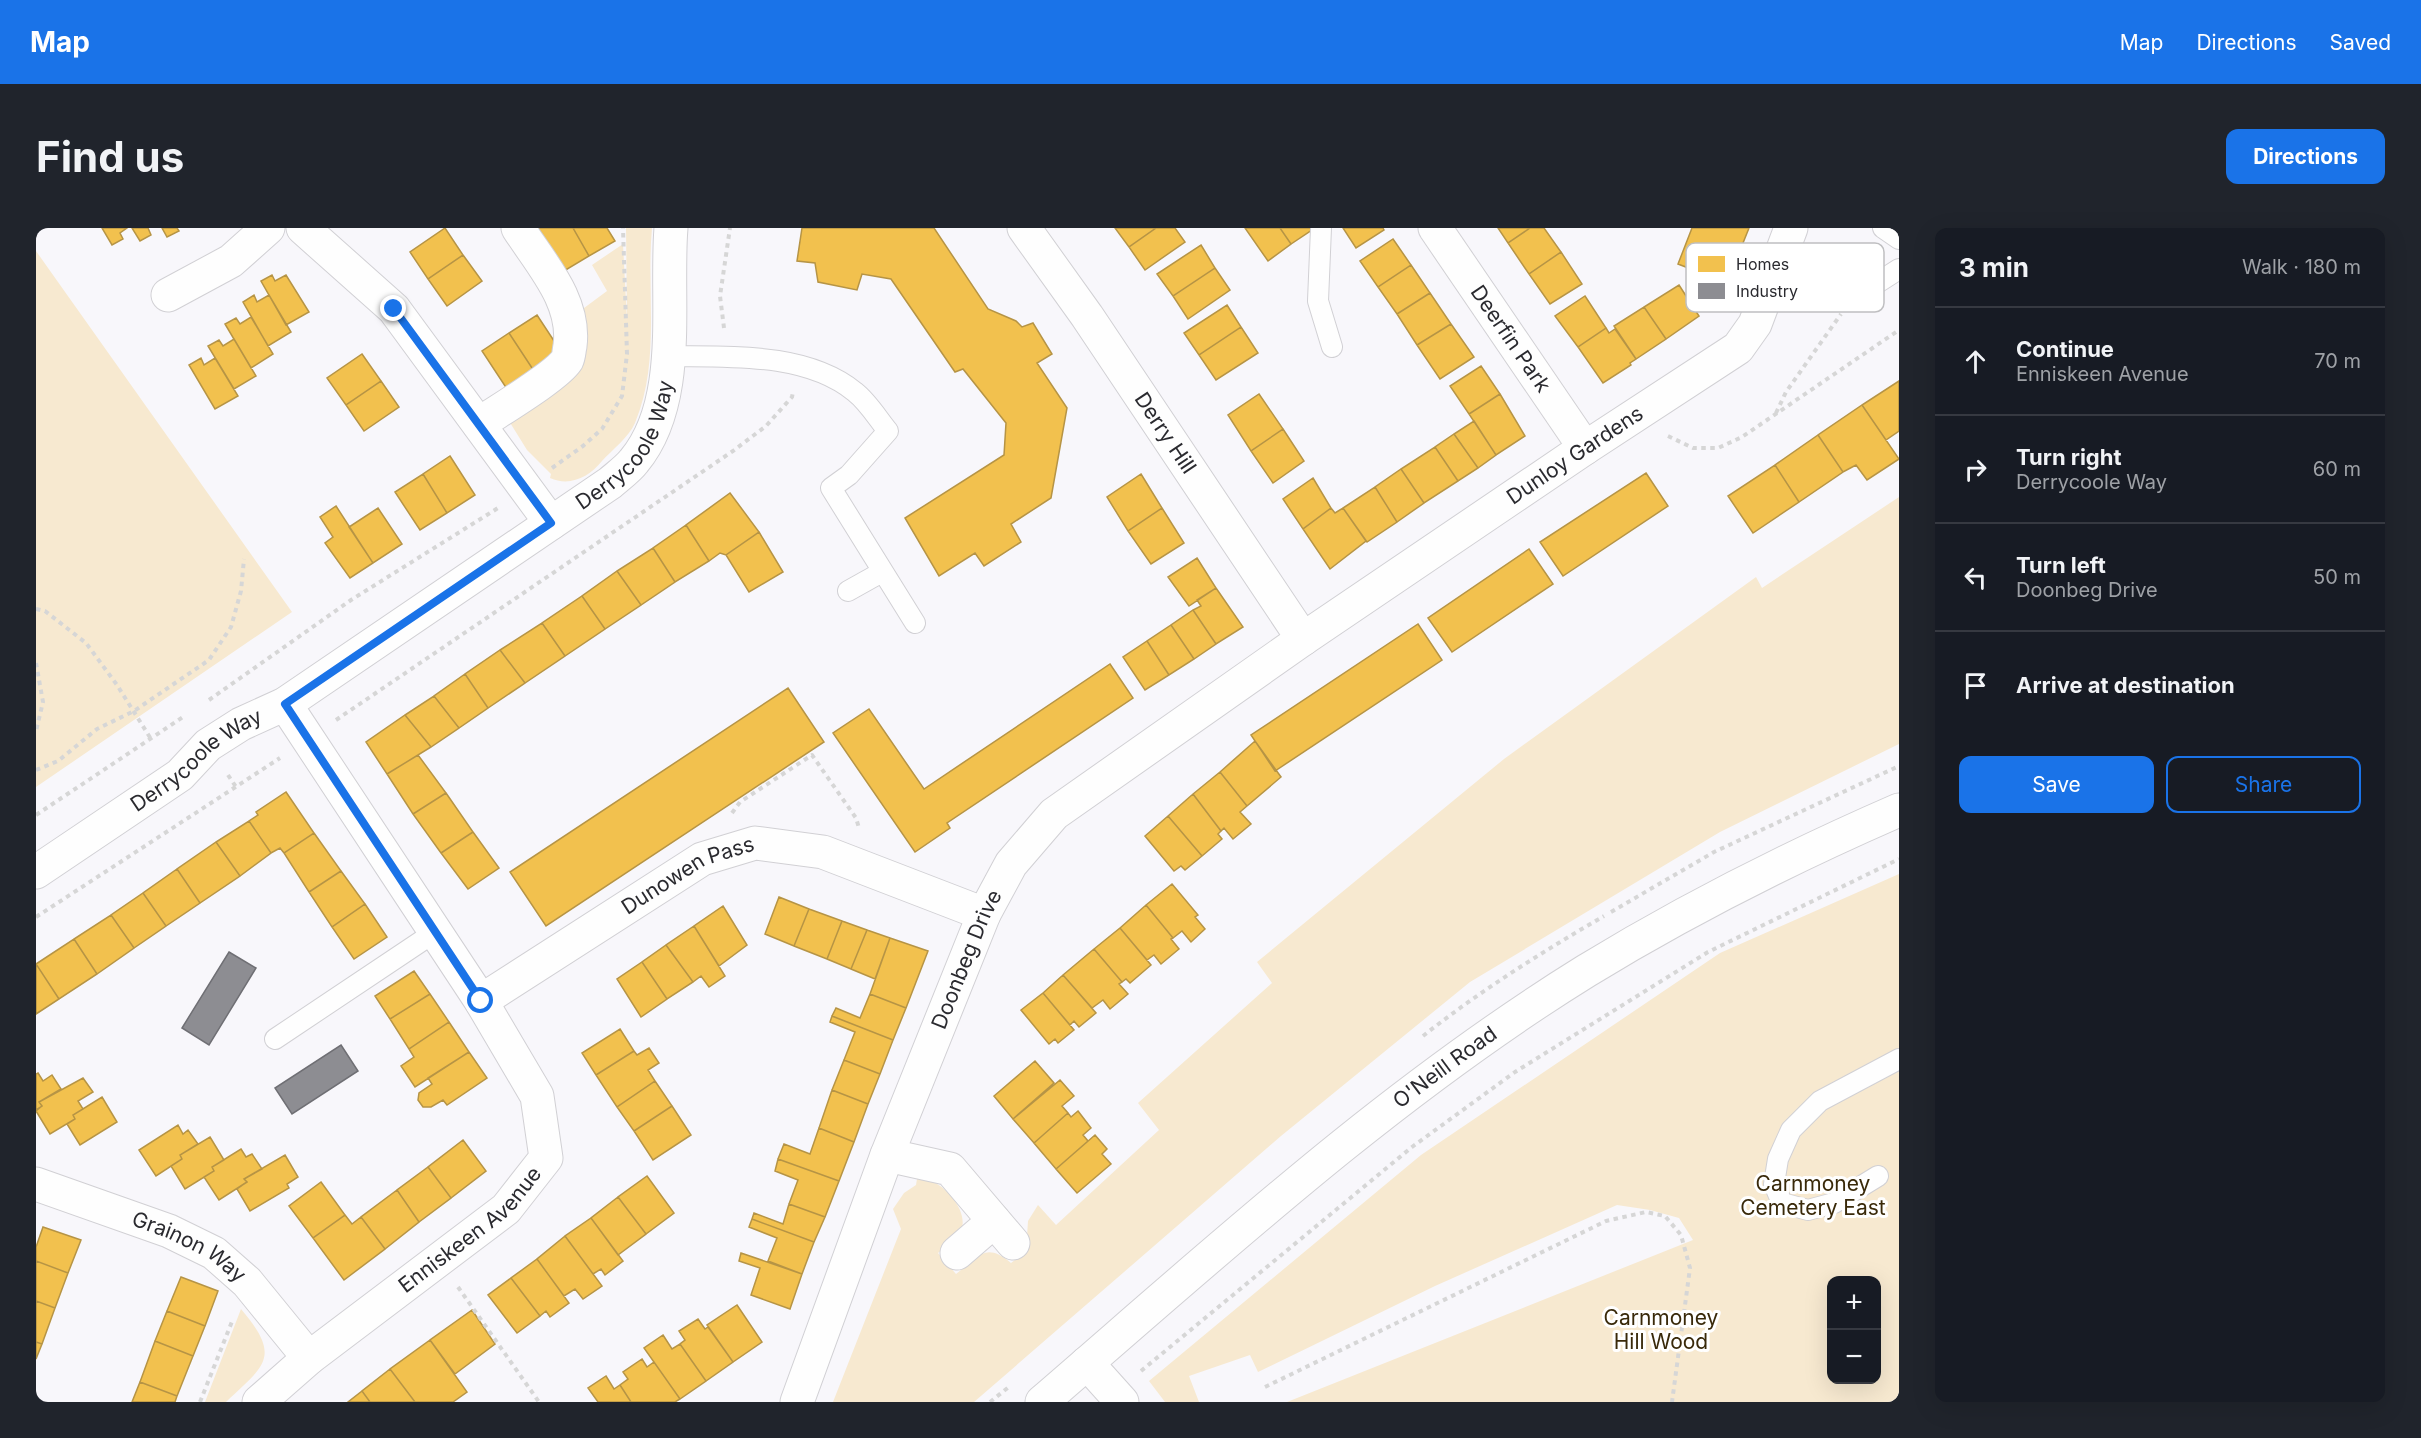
<!DOCTYPE html>
<meta charset="utf-8">
<style>
:root{--surface:#171b24;--page:#20242c;--text:#f1f3f6;--muted:#9ea1a6;--line:#363941;--accent:#1a73e8}
body{margin:0;font-family:Inter,sans-serif;background:var(--page);color:var(--text)}
.controls{position:absolute;right:18px;bottom:18px;display:grid;overflow:hidden;border-radius:12px;box-shadow:0 6px 24px #0002}
.controls button{width:54px;height:54px;display:grid;place-items:center;padding:0;border:0;border-bottom:2px solid var(--line);background:var(--surface);color:var(--text);font:30px sans-serif}
.stop{position:absolute;width:18px;height:18px;margin:-14px;border:4px solid #1a73e8;border-radius:50%;background:#fff}
.stop.end{background:#1a73e8;border-color:#fff;box-shadow:0 2px 6px #0008}
.list{margin:0;padding:0;list-style:none}
h2{display:flex;justify-content:space-between;align-items:center;height:78px;margin:0;padding:0 24px;font-size:26px}
h2 small{font-size:20px;font-weight:400;color:var(--muted)}
.list li{display:grid;grid-template-columns:39px 1fr auto;gap:18px;align-items:center;box-sizing:border-box;height:108px;padding:0 24px;border-top:2px solid var(--line)}
.list b{display:block;font-size:22px;white-space:nowrap}
.list p{margin:0;font-size:20px;white-space:nowrap;color:var(--muted)}
.list em{font-size:20px;font-style:normal;color:var(--muted)}
.actions{display:flex;gap:12px;padding:18px 24px}
.actions a{flex:1;padding:14px 0;border:2px solid var(--accent);border-radius:12px;text-align:center;font-size:21px;color:var(--accent)}
.actions .main{background:var(--accent);color:#fff}
.icon{flex:none;width:33px;height:33px;fill:none;stroke:currentColor;stroke-width:2;stroke-linecap:round;stroke-linejoin:round}
.map{position:relative;flex:none;width:1863px;height:1174px;overflow:hidden;border-radius:12px}
header{display:flex;align-items:center;gap:36px;box-sizing:border-box;height:84px;padding:0 30px;background:var(--accent);color:#fff}
header strong{font-size:28px}
nav{display:flex;gap:33px;margin-inline-start:auto;font-size:21px}
.intro{display:flex;align-items:center;justify-content:space-between;box-sizing:border-box;height:144px;padding:0 36px}
h1{margin:0;font-size:42px}
.button{padding:15px 27px;border-radius:12px;background:var(--accent);color:#fff;font-size:21px;font-weight:700}
main{display:flex;gap:36px;padding:0 36px}
aside{flex:1;background:var(--surface);border-radius:12px;box-shadow:0 6px 24px #0002}
.map>svg:first-child{display:block}
.green{fill:#f7e9d0;fill-rule:evenodd}
.homes{fill:#f2c14e;stroke:#b69445;stroke-width:1.5}
.industry{fill:#8d8d92;stroke:#6f6f74;stroke-width:1.5}
.lines{fill:none;stroke-linecap:round;stroke-linejoin:round}
.lane-casing{stroke:#d1d0d4;stroke-width:22}
.street-casing{stroke:#d1d0d4;stroke-width:35}
.secondary-casing{stroke:#d1d0d4;stroke-width:35}
.path{stroke:#d6d6d6;stroke-width:4;stroke-dasharray:4.5 4.5;stroke-linecap:butt}
.lane{stroke:#fefefe;stroke-width:20}
.street{stroke:#fefefe;stroke-width:33}
.secondary{stroke:#fefefe;stroke-width:33}
.route{stroke:#1a73e8;stroke-width:8}
.labels{text-anchor:middle;stroke-width:6;stroke-linejoin:round;paint-order:stroke}
.street-label{font-size:21px;fill:#2a2a2f;stroke:#fff}
.park-label{font-size:21px;fill:#392909;stroke:#fff}
.key{fill:#fff;stroke:#bfbfc1;stroke-width:1.5}
.key-label{font-size:16px;fill:#2a2a2f}
</style>
<header>
<strong>Map</strong>
<nav><a>Map</a><a>Directions</a><a>Saved</a></nav>
</header>
<div class="intro"><h1>Find us</h1><a class="button">Directions</a></div>
<main>
<div class="map">
<svg width="1863" height="1174" viewBox="0 0 1863 1174">
<rect width="100%" height="100%" fill="#f8f7fb"/>
<!-- green -->
<path class="green" d="M590,0H616C610,64 625,133 599,195C593,209 576,222 566,233C553,249 534,259 514,250L515,246L491,222L473,193L544,83L571,63L556,37L587,16L591,93Z
M0,23L256,384L0,559Z
M1863,269V516L1684,604L1434,754L1245,908L938,1174H797L865,1001L857,981L868,965L880,957L881,951C885,952 891,951 895,953C912,959 936,988 923,1006C918,1013 909,1019 902,1025L920,1046C942,1029 949,1013 975,1035L990,1023L992,993L1002,977L1020,997L1123,902L1102,875L1236,755L1221,734L1468,531L1720,349L1726,360Z
M1863,646V1174H1251L1657,1012L1643,990L1614,982L1581,977L1399,1058L1222,1144L1214,1127L1153,1148L1163,1174H1129L1113,1153L1385,927L1684,725ZM1796,1052H1840V1152H1796Z
M205,1081C246,1129 229,1137 190,1174H169Z"/>
<!-- homes -->
<path class="homes" d="M66,0H91L84,5L87,11L76,17Z
M96,0H112L115,7L104,13Z
M126,0H141L143,3L131,9Z
M409,0L427,27L392,51L374,24Z
M502,0H537L553,28L528,43Z
M537,0H571L579,13L553,28Z
M766,0H898L952,81L980,93L986,99L997,95L1016,126L1001,135L1031,180L1015,270L975,296L985,314L948,338L939,325L903,348L869,290L968,227L970,195L927,141L919,144L855,51L826,46L821,62L782,54L779,35L761,33Z
M1079,0H1120L1093,19Z
M1120,0H1139L1149,14L1109,42L1093,19Z
M1209,0H1244L1255,16L1232,33Z
M1244,0H1279L1255,16Z
M1307,0H1347L1348,2L1320,20Z
M1462,0H1494L1472,15Z
M1494,0H1508L1525,24L1493,46L1472,15Z
M1656,0H1713L1691,55L1642,36Z
M1357,11L1375,37L1342,59L1324,33Z
M1165,17L1179,40L1137,68L1121,46Z
M1525,24L1546,56L1514,76L1493,46Z
M427,27L446,53L411,78L392,51Z
M1375,37L1394,65L1361,86L1342,59Z
M1179,40L1194,62L1152,91L1137,68Z
M236,47L239,53L250,47L273,84L250,97L225,53Z
M1643,57L1663,88L1630,111L1608,79Z
M1394,65L1415,96L1381,117L1361,86Z
M218,67L221,74L233,67L255,104L232,118L207,74Z
M1549,68L1570,100L1542,119L1519,88Z
M1191,77L1205,99L1163,127L1148,105Z
M1608,79L1630,111L1600,131L1578,98Z
M501,87L526,125L498,143L473,105Z
M215,89L237,126L215,140L189,96L200,90L204,96Z
M1415,96L1438,129L1404,151L1381,117Z
M1205,99L1222,125L1180,152L1163,127Z
M1570,100L1573,105L1579,101L1600,131L1594,135L1595,137L1567,155L1542,119Z
M473,105L498,143L471,161L446,123Z
M198,111L220,148L198,161L172,118L183,112L187,118Z
M326,126L345,153L310,177L291,150Z
M165,130L168,137L179,130L202,168L179,181L153,137Z
M1445,138L1464,166L1433,186L1414,158Z
M345,153L363,179L328,203L310,177Z
M1863,153V203L1850,212L1826,177Z
M1223,166L1247,201L1215,223L1192,187Z
M1464,166L1489,208L1460,227L1433,186Z
M1826,177L1863,231L1831,252L1820,237L1807,244L1782,207Z
M1438,193L1460,227L1442,240L1418,206Z
M1247,201L1268,233L1237,255L1215,223Z
M1418,206L1442,240L1422,253L1399,219Z
M1782,207L1807,244L1763,274L1739,237Z
M1399,219L1422,253L1388,275L1365,241Z
M414,228L439,267L411,285L387,246Z
M1739,237L1763,274L1717,305L1692,268Z
M1365,241L1388,275L1361,294L1339,259Z
M1610,245L1632,278L1527,348L1504,314Z
M387,246L411,285L384,302L359,264Z
M1105,246L1126,280L1092,303L1071,269Z
M1277,250L1295,280L1267,301L1247,271Z
M1339,259L1361,294L1331,314L1307,280Z
M694,265L723,304L690,327L684,325L673,333L650,297Z
M300,278L337,335L314,350L289,315L297,309L284,289Z
M342,280L366,316L337,335L313,299Z
M1126,280L1148,315L1115,336L1092,303Z
M1295,280L1299,285L1307,280L1330,313L1294,341L1267,301Z
M650,297L673,333L639,354L617,320Z
M723,304L747,344L713,364L690,327Z
M617,320L639,354L605,377L581,343Z
M1493,321L1517,356L1416,424L1392,390Z
M1161,330L1180,360L1153,378L1132,349Z
M581,343L605,377L569,401L546,368Z
M1180,360L1207,399L1180,416L1157,382L1165,378L1161,372Z
M546,368L569,401L529,428L506,395Z
M1157,382L1180,416L1158,431L1135,397Z
M506,395L529,428L489,455L464,422Z
M1382,396L1406,432L1239,543L1215,507Z
M1135,397L1158,431L1133,447L1111,413Z
M1111,413L1133,447L1109,462L1087,429Z
M464,422L489,455L452,480L429,446Z
M1074,436L1097,470L911,595L914,600L879,624L797,505L833,481L888,561Z
M429,446L452,480L423,500L398,468Z
M752,460L788,514L510,698L474,644Z
M398,468L423,500L395,519L369,487Z
M369,487L395,519L351,546L330,514Z
M1219,513L1245,549L1211,578L1184,544Z
M382,527L410,565L377,586L351,546Z
M1184,544L1211,578L1204,584L1215,596L1197,611L1188,600L1185,603L1157,566Z
M250,564L278,605L248,625L244,620L235,625L213,593L222,587L220,584Z
M410,565L437,604L405,625L377,586Z
M1157,566L1185,603L1182,606L1186,611L1166,628L1132,588Z
M1132,588L1166,628L1149,642L1145,638L1138,643L1109,608Z
M213,593L235,625L204,648L180,614Z
M437,604L463,640L432,661L405,625Z
M278,605L305,643L273,664L248,625Z
M180,614L204,648L164,675L141,641Z
M141,641L164,675L130,698L107,665Z
M305,643L329,676L296,699L273,664Z
M1136,656L1162,687L1159,689L1169,701L1155,714L1146,703L1137,710L1110,677Z
M107,665L130,698L98,720L75,687Z
M743,669L773,681L758,718L729,706Z
M329,676L351,709L318,731L296,699Z
M1110,677L1137,710L1135,711L1143,721L1125,736L1118,727L1111,732L1084,700Z
M687,678L711,717L683,738L658,698Z
M773,681L806,693L791,731L758,718Z
M75,687L98,720L61,746L38,711Z
M806,693L831,702L815,741L791,731Z
M658,698L689,748L673,759L665,748L657,754L630,717Z
M1084,700L1115,737L1094,755L1090,751L1086,754L1058,721Z
M831,702L854,710L839,751L815,741Z
M854,710L892,723L870,780L834,766Z
M38,711L61,746L23,771L0,736Z
M630,717L657,754L631,771L606,734Z
M1058,721L1086,754L1083,756L1092,766L1074,781L1067,772L1056,780L1027,747Z
M606,734L631,771L605,789L581,751Z
M0,736L23,771L0,786Z
M378,743L394,766L354,791L339,768Z
M1027,747L1060,785L1043,799L1038,793L1034,797L1007,765Z
M1007,765L1038,802L1022,815L1019,811L1013,816L985,782Z
M394,766L413,794L373,821L354,791Z
M834,766L870,780L857,812L796,788L800,780L824,790Z
M796,788L857,812L844,846L808,832L819,804L794,794Z
M413,794L433,824L379,859L365,838L378,829L373,821Z
M584,801L598,823L560,847L546,825Z
M613,820L623,835L612,842L619,853L581,879L560,847L598,823L601,827Z
M433,824L451,850L411,877L407,872L395,879H387L382,872L383,865L396,856L392,850Z
M808,832L844,846L832,876L796,862Z
M999,833L1018,855L977,891L958,868Z
M2,845L7,853L16,847L25,861L3,874L6,878L0,882V846Z
M47,850L57,864L42,873L47,881L37,887L39,891L14,906L0,883L6,878L3,874Z
M1024,852L1038,868L1026,878L1032,885L998,915L977,891Z
M619,853L636,878L598,903L581,879Z
M796,862L832,876L818,914L783,900Z
M66,869L81,894L44,917L31,896L39,891L37,887Z
M636,878L655,907L617,932L598,903Z
M1042,883L1055,900L1047,907L1052,913L1020,941L998,915L1032,885L1035,889Z
M142,897L147,906L152,902L162,916L144,927L146,931L120,948L103,922Z
M783,900L818,914L803,953L742,931L748,916L774,926Z
M1059,907L1071,921L1066,926L1075,936L1041,965L1020,941Z
M174,909L188,932L176,939L178,943L149,961L135,938L146,931L144,927Z
M427,912L450,943L415,970L392,939Z
M205,921L210,929L216,926L226,941L208,951L211,954L183,972L168,949L178,943L176,939Z
M249,927L262,949L251,956L253,960L214,983L201,961L211,954L208,951Z
M742,931L803,953L789,989L753,976L762,952L739,943Z
M392,939L415,970L383,994L361,962Z
M611,948L638,985L610,1006L582,969Z
M285,954L309,987L277,1010L253,978Z
M361,962L383,994L349,1021L325,989Z
M582,969L610,1006L582,1027L555,990Z
M753,976L789,989L778,1014L716,991L718,985L747,996Z
M309,987L316,996L325,989L349,1021L308,1052L277,1010Z
M555,990L587,1033L569,1047L565,1041L557,1046L529,1008Z
M716,991L778,1014L766,1046L732,1033L741,1010L713,999Z
M7,999L45,1012L32,1045L0,1033V1019Z
M529,1008L566,1058L547,1071L539,1061L528,1068L501,1031Z
M705,1025L766,1046L754,1081L715,1067L724,1040L703,1033Z
M501,1031L533,1075L514,1089L510,1083L504,1088L475,1050Z
M0,1033L32,1045L19,1080L0,1073Z
M145,1049L182,1063L169,1098L131,1083Z
M475,1050L504,1088L481,1105L452,1067Z
M0,1073L19,1080L6,1116L0,1114Z
M701,1077L726,1114L697,1134L671,1097Z
M436,1082L459,1116L419,1146L394,1112Z
M131,1083L169,1098L157,1128L119,1113Z
M662,1091L669,1101L672,1099L697,1134L670,1153L644,1116L649,1112L643,1103Z
M627,1107L636,1121L644,1116L670,1153L644,1171L608,1120Z
M394,1112L431,1164L417,1174H379L354,1141Z
M119,1113L157,1128L141,1168L104,1154Z
M0,1114L6,1116L0,1131Z
M606,1131L611,1139L618,1134L644,1171L639,1174H595L584,1157L592,1151L587,1144Z
M354,1141L379,1174H334L326,1163Z
M570,1148L578,1161L584,1157L595,1174H562L552,1160Z
M104,1154L141,1168L139,1174H96Z
M326,1163L334,1174H312Z"/>
<!-- industry -->
<path class="industry" d="M193,724L220,740L173,817L146,800Z
M305,817L322,843L256,886L239,860Z"/>
<g class="lines">
<defs>
<path id="lane" d="M1285,0L1282,73L1296,119
M1847,0L1863,11
M1824,66L1863,41
M632,128C693,129 770,124 819,164C832,174 842,191 852,203L813,247L795,260L879,395
M812,363L846,344
M239,811L399,704
M1842,948L1798,975L1772,982L1746,975L1738,956L1742,931L1755,902L1784,873L1863,831"/>
<g id="street">
<path d="M267,0L358,81L515,295"/>
<path id="s1" d="M988,0L1051,88L1267,411"/>
<path id="s2" d="M1399,0L1549,220"/>
<path d="M132,67L195,33L232,0"/>
<path d="M443,196C462,183 521,148 531,132C533,128 533,122 534,118C540,73 505,36 482,0"/>
<path id="s3" d="M0,644L144,547L172,517L205,496L249,476L574,255C582,248 592,241 598,233C648,173 629,72 635,0"/>
<path id="s4" d="M445,773L666,631L719,615L787,624L948,686"/>
<path d="M851,927L914,941L977,1015"/>
<path id="s5" d="M0,956L133,1003L178,1025L211,1054L273,1130"/>
<path d="M921,1025L958,993"/>
<path d="M1051,1135L1086,1174"/>
<path id="s6" d="M223,1174L273,1130L470,981L510,930L501,868L445,773L249,476"/>
<path id="s7" d="M761,1174L851,927L948,686L975,636L1018,586L1267,411L1549,220L1702,120L1719,96L1755,0"/>
</g>
<g id="secondary">
<path id="s8" d="M1006,1174C1181,1023 1353,865 1550,743C1650,682 1755,629 1863,582"/>
</g>
</defs>
<!-- lane casing -->
<use href="#lane" class="lane-casing"/>
<!-- street casing -->
<use href="#street" class="street-casing"/>
<!-- secondary casing -->
<use href="#secondary" class="secondary-casing"/>
<!-- path -->
<path class="path" d="M688,100L684,68L694,0
M1740,185L1750,164L1805,86
M1632,208L1657,220H1682L1706,209L1863,102
M516,240L547,218L566,201L586,168L591,126L587,0
M0,381L9,383L50,415L81,457L115,511
M0,435L7,474L0,503
M173,472L315,372L462,280
M300,492L697,223L730,198L756,169L757,164
M0,542L22,533L61,501L98,483L173,432L195,399L205,363L208,331
M192,547L200,559
M696,585L704,574L776,527L820,590L823,600
M0,587L147,489
M1575,684L1678,624L1863,538
M0,689L244,530
M1387,808C1444,763 1506,724 1568,688
M422,1059L503,1174
M1105,1143L1376,919L1479,844L1672,724L1863,631
M1229,1159L1570,993L1610,984L1629,988L1645,1007L1654,1040L1636,1174
M164,1174L197,1091
M954,1174L974,1158"/>
<!-- lane -->
<use href="#lane" class="lane"/>
<!-- street -->
<use href="#street" class="street"/>
<!-- secondary -->
<use href="#secondary" class="secondary"/>
</g>
<g class="lines">
<!-- route -->
<path class="route" d="M358,81L515,295L249,476L445,773"/>
</g>
<g class="labels">
<!-- street labels -->
<g class="street-label">
<text dy="7" stroke="none"><textPath href="#s2" startOffset="134">Deerfin Park</textPath></text>
<text dy="7" stroke="none"><textPath href="#s1" startOffset="249">Derry Hill</textPath></text>
<text dy="7" stroke="none"><textPath href="#s3" startOffset="736">Derrycoole Way</textPath></text>
<text dy="7" stroke="none"><textPath href="#s7" startOffset="1278">Dunloy Gardens</textPath></text>
<text dy="7" stroke="none"><textPath href="#s3" startOffset="196">Derrycoole Way</textPath></text>
<text dy="7" stroke="none"><textPath href="#s4" startOffset="243">Dunowen Pass</textPath></text>
<text dy="7" stroke="none"><textPath href="#s7" startOffset="474">Doonbeg Drive</textPath></text>
<text dy="7" stroke="none"><textPath href="#s8" startOffset="524">O'Neill Road</textPath></text>
<text dy="7" stroke="none"><textPath href="#s6" startOffset="273">Enniskeen Avenue</textPath></text>
<text dy="7" stroke="none"><textPath href="#s5" startOffset="166">Grainon Way</textPath></text>
</g>
<!-- park labels -->
<g class="park-label">
<text x="1777" y="963">Carnmoney<tspan x="1777" dy="24">Cemetery East</tspan></text>
<text x="1625" y="1097">Carnmoney<tspan x="1625" dy="24">Hill Wood</tspan></text>
</g>
</g>
<!-- legend -->
<rect x="1650" y="15" width="198" height="69" rx="9" class="key"/>
<rect x="1662" y="28" width="27" height="16" fill="#f2c14e"/>
<rect x="1662" y="55" width="27" height="16" fill="#8d8d92"/>
<g class="key-label">
<text x="1700" y="42">Homes</text>
<text x="1700" y="69">Industry</text>
</g>
</svg>
<div class="controls">
<button>+</button>
<button>−</button>
</div>
<div class="stop" style="left:445px;top:773px"></div>
<div class="stop end" style="left:358px;top:81px"></div>
</div>
<aside>
<h2>3 min<small>Walk · 180 m</small></h2>
<ul class="list">
<li><svg class="icon" aria-label="ahead" viewBox="0 0 24 24"><path d="M12 20V5M6 11l6-6 6 6"/></svg><div><b>Continue</b><p>Enniskeen Avenue</p></div><em>70 m</em></li>
<li><svg class="icon" aria-label="right" viewBox="0 0 24 24"><path d="M7 20v-9h11M14 6l5 5-5 5"/></svg><div><b>Turn right</b><p>Derrycoole Way</p></div><em>60 m</em></li>
<li><svg class="icon" aria-label="left" viewBox="0 0 24 24"><path d="M17 20v-9H6M10 6l-5 5 5 5"/></svg><div><b>Turn left</b><p>Doonbeg Drive</p></div><em>50 m</em></li>
<li><svg class="icon" aria-label="arrive" viewBox="0 0 24 24"><path d="M6 21V4h12l-3 4 3 4H6"/></svg><div><b>Arrive at destination</b></div></li>
</ul>
<div class="actions"><a class="main">Save</a><a>Share</a></div>
</aside>
</main>
